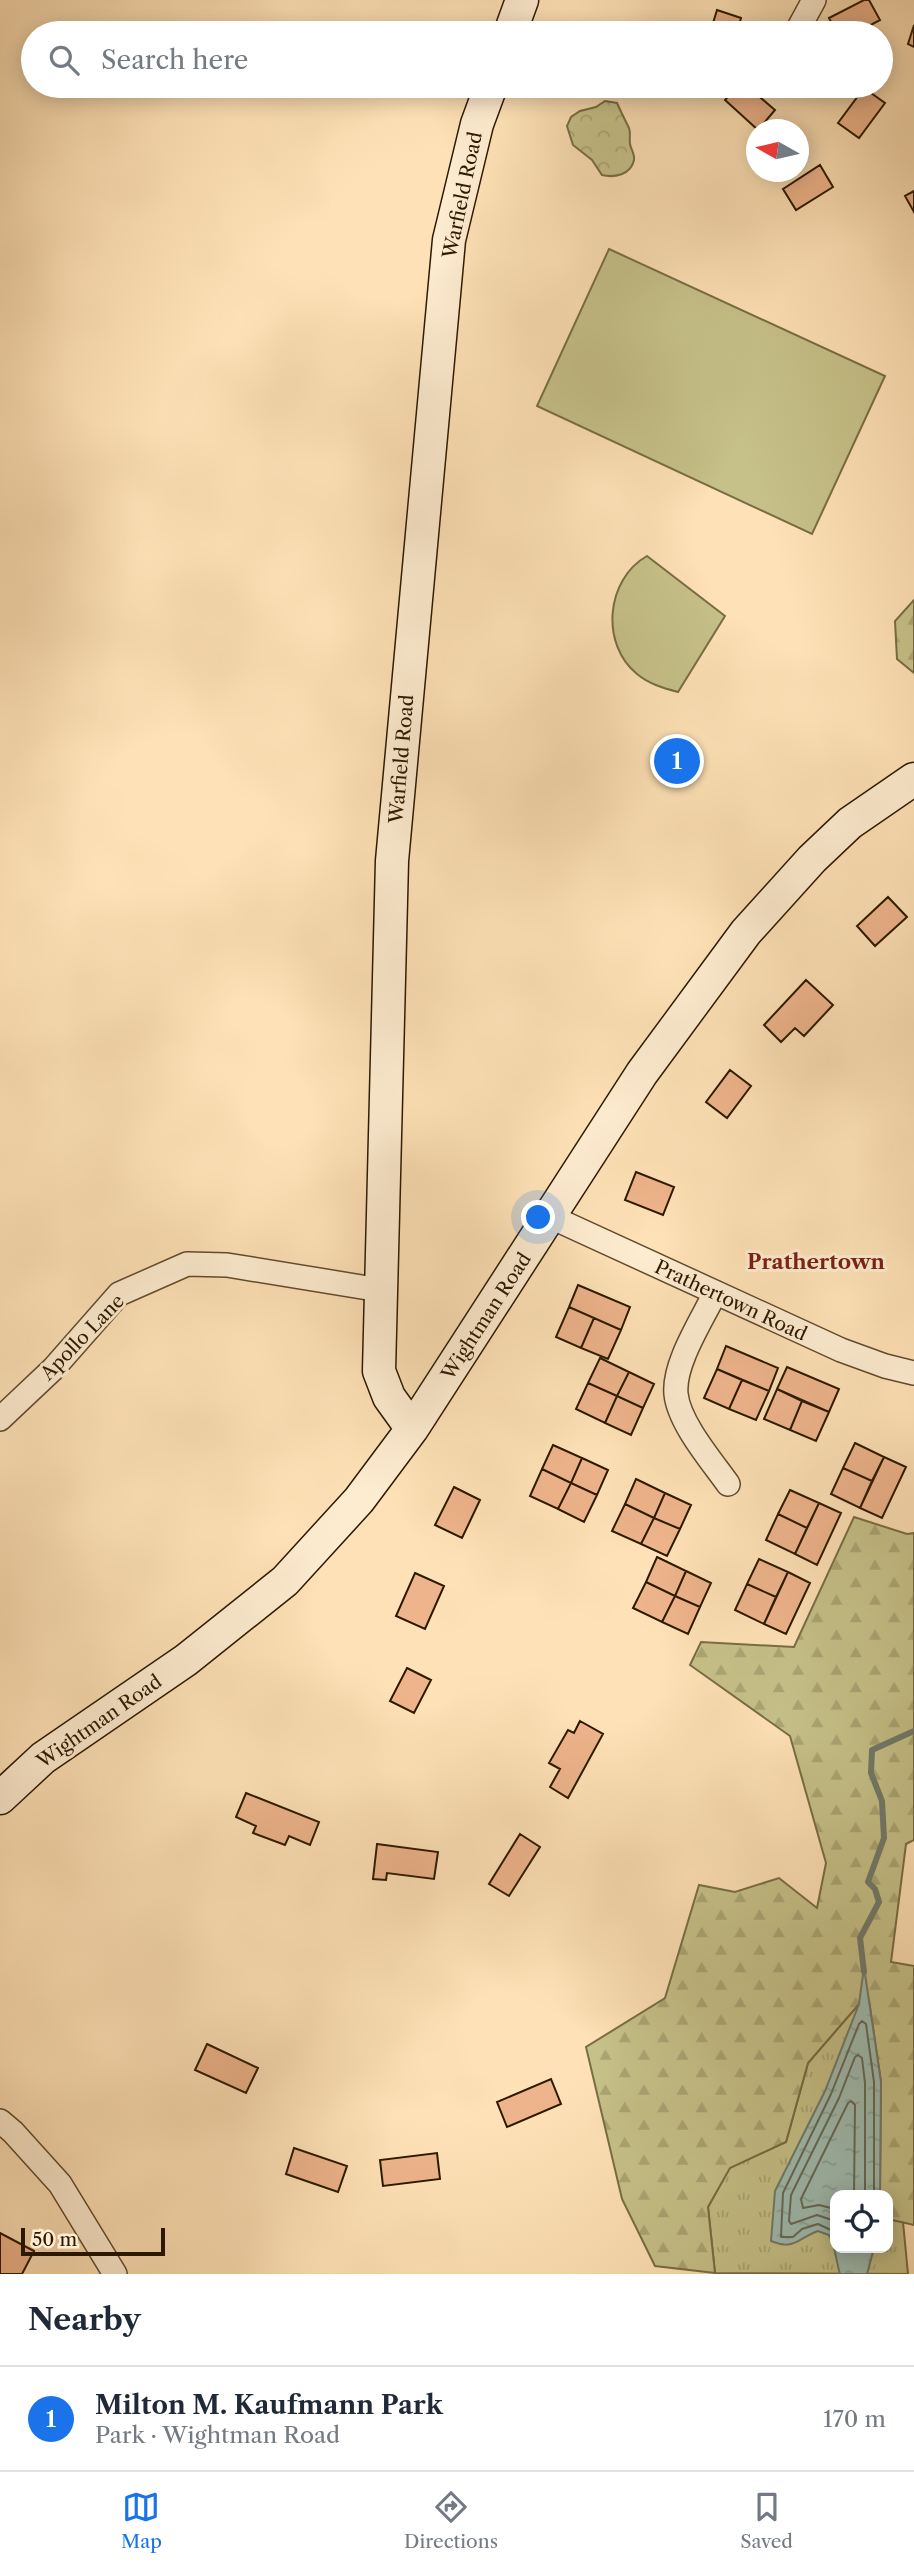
<!DOCTYPE html>
<meta charset="utf-8">
<style>
:root{--surface:#fff;--page:#f6f6f7;--text:#1f2937;--muted:#747a83;--line:#e0e1e3;--accent:#1a73e8}
body{margin:0;font-family:"Libre Caslon Text",serif;background:var(--page);color:var(--text)}
.controls{position:absolute;right:21px;bottom:21px;display:grid;overflow:hidden;border-radius:14px;box-shadow:0 4px 18px #0003}
.controls button{width:63px;height:63px;display:grid;place-items:center;padding:0;border:0;border-bottom:2px solid var(--line);background:var(--surface);color:var(--text);font:35px sans-serif}
.compass{position:absolute;left:746px;top:119px;width:63px;height:63px;border-radius:50%;background:var(--surface);box-shadow:0 4px 18px #0003;rotate:278deg}
.scale{position:absolute;left:21px;bottom:18px;width:144px;box-sizing:border-box;padding-left:7px;border:4px solid #2c1900;border-top:0;font-size:19px;line-height:24px;white-space:nowrap;color:#2c1900;-webkit-text-stroke:5px #feecd0;paint-order:stroke}
.you{position:absolute;left:539px;top:1218px;width:24px;height:24px;margin:-18px;border:5px solid #fff;border-radius:50%;background:#1a73e8;box-shadow:0 0 0 10px #1a73e833}
.badge{display:grid;place-items:center;width:46px;height:46px;border-radius:50%;background:var(--accent);color:#fff;font-size:23px;font-weight:700}
.pin{position:absolute;translate:-50% -50%;border:4px solid #fff;box-shadow:0 2px 7px #0006}
.list{margin:0;padding:0;list-style:none}
h2{display:flex;justify-content:space-between;align-items:center;height:91px;margin:0;padding:0 28px;font-size:30px}
h2 small{font-size:23px;font-weight:400;color:var(--muted)}
.list li{display:grid;grid-template-columns:46px 1fr auto;gap:21px;align-items:center;box-sizing:border-box;height:105px;padding:0 28px;border-top:2px solid var(--line)}
.list b{display:block;font-size:26px;white-space:nowrap}
.list p{margin:0;font-size:23px;white-space:nowrap;color:var(--muted)}
.list em{font-size:23px;font-style:normal;color:var(--muted)}
.icon{flex:none;width:38px;height:38px;fill:none;stroke:currentColor;stroke-width:2;stroke-linecap:round;stroke-linejoin:round}
.map{position:relative;flex:none;width:914px;height:2274px;overflow:hidden}
.search{position:absolute;background:var(--surface);box-shadow:0 4px 18px #0003;left:21px;right:21px;top:21px;height:77px;display:flex;align-items:center;gap:18px;box-sizing:border-box;padding:0 24px;border-radius:38px;color:var(--muted);font-size:26px}
.sheet{height:196px;background:var(--surface)}
nav{display:flex;justify-content:space-around;align-items:center;box-sizing:border-box;height:98px;border-top:2px solid var(--line);background:var(--surface);font-size:19px;color:var(--muted)}
nav a{display:grid;justify-items:center;gap:4px}
nav .on{color:var(--accent)}
.map>svg:first-child{display:block}
.grass{fill:url(#grass-tufts);stroke:#796d44;stroke-width:2}
.forest{fill:url(#forest-firs);stroke:#796d44;stroke-width:2}
.park{fill:url(#park-crowns);stroke:#796d44;stroke-width:2}
.pitch{fill:#c6c189;stroke:#796d44;stroke-width:2}
.water{fill:url(#water-ripples);stroke:#727b6b;stroke-width:2}
.lines{fill:none;stroke-linecap:round;stroke-linejoin:round}
.shore{stroke:#666b59;stroke-width:2}
.stream{stroke:#727b6b;stroke-width:6}
.building{fill:#eeb48b;stroke:#2c1900;stroke-width:2}
.street-casing{stroke:#604b2e;stroke-width:26}
.secondary-casing{stroke:#2c1900;stroke-width:35}
.street{stroke:#feecd0;stroke-width:23}
.secondary{stroke:#feecd0;stroke-width:32}
.labels{text-anchor:middle;stroke-width:6;stroke-linejoin:round;paint-order:stroke}
.street-label{font-size:19px;fill:#2c1900;stroke:#feecd0}
.neighbourhood-label{font-size:21px;font-weight:bold;fill:#7a1f14;stroke:#feecd0}
</style>
<div class="map">
<svg width="914" height="2274" viewBox="0 0 914 2274">
<defs>
<pattern id="grass-tufts" width="24" height="20" patternUnits="userSpaceOnUse" patternTransform="scale(1.75)"><rect width="24" height="20" fill="#c6c189"/><path d="M3 7l-1-3M5 7V3M7 7l1-3M15 17l-1-3M17 17v-4M19 17l1-3" fill="none" stroke="#aaa574"/></pattern>
<pattern id="forest-firs" width="22" height="20" patternUnits="userSpaceOnUse" patternTransform="scale(1.75)"><rect width="22" height="20" fill="#c6c189"/><path d="M5 1l3.5 6h-7zM16 11l3.5 6h-7z" fill="#aaa574"/></pattern>
<pattern id="park-crowns" width="20" height="18" patternUnits="userSpaceOnUse" patternTransform="scale(1.75)"><rect width="20" height="18" fill="#c6c189"/><path d="M2 6a3 3 0 1 1 6 0M12 15a3 3 0 1 1 6 0" fill="none" stroke="#aaa574"/></pattern>
<pattern id="water-ripples" width="26" height="14" patternUnits="userSpaceOnUse" patternTransform="scale(1.75)"><rect width="26" height="14" fill="#a0bdb2"/><path d="M2 4q2-2 4 0t4 0M15 11q2-2 4 0t4 0" fill="none" stroke="#8aa297"/></pattern>
</defs>
<rect width="100%" height="100%" fill="#fee1b6"/>
<filter id="stains"><feTurbulence type="fractalNoise" baseFrequency=".00286" numOctaves="4"/><feColorMatrix values="0 0 0 0 .2 0 0 0 0 .09 0 0 0 0 .02 0 0 0 .5 -.17"/></filter>
<radialGradient id="worn" r=".72"><stop offset=".6" stop-color="#630" stop-opacity="0"/><stop offset="1" stop-color="#630" stop-opacity=".3"/></radialGradient>
<!-- grass -->
<path class="grass" d="M859,2004L880,2195H835V2248H888V2219L903,2222L908,2274L715,2273L708,2207L730,2167L786,2142L808,2063Z"/>
<!-- forest -->
<path class="forest" d="M914,600V673L897,659L895,621Z
M854,1517L907,1534L914,1533V1840L906,1844L891,1962L914,1966V2225L888,2219V2195H880L881,2082L869,2000L859,2004L808,2063L786,2142L730,2168L708,2207L715,2273L655,2266L622,2199L586,2047L665,1998L699,1885L735,1892L779,1878L817,1908L826,1863L790,1736L690,1665L701,1642L794,1647Z"/>
<!-- park -->
<path class="park" d="M605,101L617,103C621,112 625,120 629,128C631,133 629,139 630,144C631,150 635,154 634,160C631,175 614,178 602,175L592,160L573,145L567,126L571,117L580,111L596,107Z"/>
<!-- pitch -->
<path class="pitch" d="M609,249L885,376L812,534L537,406Z
M647,556L725,616L678,692C663,688 649,684 637,674C600,644 606,579 647,556Z"/>
<!-- water -->
<path class="water" d="M864,1967L881,2082L880,2195H835V2248H874L867,2274H840C836,2261 836,2248 829,2235L818,2231C798,2238 795,2251 771,2241L775,2191L825,2091L859,2004Z"/>
<g class="lines">
<!-- shore -->
<path class="shore" d="M835,2209L819,2205L803,2208L801,2199L848,2103L851,2101L855,2105L854,2195
M835,2221L817,2215L791,2224L789,2221L791,2195L839,2098L855,2057L858,2055L862,2058L865,2083V2195
M835,2232L818,2224L802,2229L793,2237H781L783,2193L831,2094L859,2024L862,2021L866,2024L874,2082V2195"/>
<!-- stream -->
<path class="stream" d="M864,1972L860,1938L879,1902L875,1889L868,1882L884,1838L882,1801L871,1773L872,1750L914,1731"/>
</g>
<!-- building -->
<path class="building" d="M864,0H869L880,20L856,33H837L829,18Z
M717,10L741,18L737,33H710Z
M914,25V47L908,44Z
M738,86H747L775,110L758,130L725,100Z
M864,88L885,103L859,138L838,123Z
M820,165L833,187L796,210L783,189Z
M914,191V212L905,196Z
M888,897L907,917L875,946L857,926Z
M806,980L833,1005L804,1036L795,1028L781,1042L764,1025Z
M730,1070L751,1086L727,1118L706,1102Z
M636,1172L674,1187L663,1215L625,1200Z
M578,1285L630,1307L621,1330L569,1307Z
M569,1307L594,1318L581,1348L556,1337Z
M594,1318L621,1330L608,1359L581,1348Z
M726,1346L778,1368L769,1391L717,1369Z
M600,1358L629,1372L617,1396L588,1383Z
M787,1367L839,1389L829,1412L777,1389Z
M717,1369L742,1380L729,1409L704,1398Z
M629,1372L654,1384L643,1408L617,1396Z
M742,1380L769,1391L756,1420L729,1409Z
M588,1383L617,1396L605,1423L576,1409Z
M777,1389L802,1401L790,1430L764,1419Z
M617,1396L643,1408L631,1435L605,1423Z
M802,1401L829,1412L816,1441L790,1430Z
M855,1443L884,1457L872,1481L843,1468Z
M553,1445L582,1458L571,1483L542,1469Z
M884,1457L906,1467L882,1518L860,1508Z
M582,1458L608,1470L597,1495L571,1483Z
M843,1468L872,1481L860,1508L831,1494Z
M542,1469L571,1483L558,1509L530,1496Z
M636,1479L665,1493L654,1518L625,1504Z
M571,1483L597,1495L584,1522L558,1509Z
M454,1487L480,1500L462,1538L435,1525Z
M790,1490L819,1503L807,1528L778,1514Z
M665,1493L691,1505L680,1529L654,1518Z
M819,1503L841,1513L817,1565L795,1554Z
M625,1504L654,1518L641,1544L612,1531Z
M778,1514L807,1528L795,1554L766,1540Z
M654,1518L680,1529L667,1556L641,1544Z
M657,1557L686,1571L675,1596L646,1582Z
M759,1559L788,1572L776,1597L747,1584Z
M686,1571L711,1583L700,1607L675,1596Z
M788,1572L810,1583L786,1634L764,1624Z
M415,1573L444,1586L425,1629L396,1616Z
M646,1582L675,1596L662,1622L633,1608Z
M747,1584L776,1597L764,1624L735,1610Z
M675,1596L700,1607L688,1634L662,1622Z
M407,1668L431,1680L414,1713L390,1701Z
M580,1721L603,1734L568,1798L550,1787L560,1769L549,1763L568,1730L574,1733Z
M246,1793L319,1822L310,1845L289,1836L285,1845L253,1833L256,1826L236,1817Z
M520,1834L540,1847L509,1896L489,1884Z
M377,1844L438,1852L434,1879L387,1873L386,1880L373,1879Z
M207,2044L258,2068L246,2093L195,2070Z
M551,2079L561,2104L507,2127L497,2102Z
M294,2148L347,2166L338,2192L286,2174Z
M437,2153L440,2179L383,2186L380,2160Z
M0,2233L34,2251L22,2274H0Z"/>
<g class="lines">
<defs>
<path id="street" d="M796,33L814,0
M551,1217L841,1350L885,1366L914,1373
M715,1293C702,1320 673,1364 676,1394C679,1423 711,1460 728,1484
M0,1419L53,1369L119,1294L187,1264L227,1265L380,1290
M0,2121L13,2132L60,2184L115,2274"/>
<path id="secondary" d="M510,33L522,0
M412,1429L389,1397L379,1371L392,861L449,240L477,124L491,86
M0,1798L43,1758L186,1660L285,1581L359,1500L412,1429L642,1073L746,932L812,859L850,823L914,779"/>
</defs>
<!-- street casing -->
<use href="#street" class="street-casing"/>
<!-- secondary casing -->
<use href="#secondary" class="secondary-casing"/>
<!-- street -->
<use href="#street" class="street"/>
<!-- secondary -->
<use href="#secondary" class="secondary"/>
</g>
<g class="labels">
<!-- street labels -->
<g class="street-label">
<text transform="translate(462 195) rotate(-78)" y="7">Warfield Road</text>
<text transform="translate(401 759) rotate(-85)" y="7">Warfield Road</text>
<text transform="translate(731 1300) rotate(25)" y="7">Prathertown Road</text>
<text transform="translate(486 1316) rotate(-57)" y="7">Wightman Road</text>
<text transform="translate(82 1337) rotate(-46)" y="7">Apollo Lane</text>
<text transform="translate(99 1721) rotate(-35)" y="7">Wightman Road</text>
</g>
<!-- neighbourhood labels -->
<g class="neighbourhood-label">
<text x="816" y="1269">Prathertown</text>
</g>
</g>
<rect width="100%" height="100%" filter="url(#stains)"/>
<rect width="100%" height="100%" fill="url(#worn)"/>
</svg>
<div class="controls">
<button><svg class="icon" aria-label="locate" viewBox="0 0 24 24"><circle cx="12" cy="12" r="6"/><path d="M12 2v4M12 18v4M2 12h4M18 12h4"/></svg></button>
</div>
<svg class="compass" viewBox="-18 -18 36 36"><path d="M0-13l5 13h-10z" fill="#e53935"/><path d="M0 13l5-13h-10z" fill="#747a83"/></svg>
<div class="scale">50 m</div>
<div class="you"></div>
<div class="pin badge" style="left:677px;top:761px">1</div>
<div class="search"><svg class="icon" aria-label="search" viewBox="0 0 24 24"><circle cx="10" cy="10" r="6"/><path d="M15 15l6 6"/></svg>Search here</div>
</div>
<section class="sheet">
<h2>Nearby<small></small></h2>
<ul class="list">
<li><span class="badge">1</span><div><b>Milton M. Kaufmann Park</b><p>Park · Wightman Road</p></div><em>170 m</em></li>
</ul>
</section>
<nav>
<a class="on"><svg class="icon" aria-label="map" viewBox="0 0 24 24"><path d="M3 6l6-2 6 2 6-2v14l-6 2-6-2-6 2zM9 4v14M15 6v14"/></svg>Map</a>
<a><svg class="icon" aria-label="directions" viewBox="0 0 24 24"><path d="M12 3l9 9-9 9-9-9zM9 14v-3h6M13 9l2 2-2 2"/></svg>Directions</a>
<a><svg class="icon" aria-label="saved" viewBox="0 0 24 24"><path d="M7 4h10v16l-5-4-5 4z"/></svg>Saved</a>
</nav>
